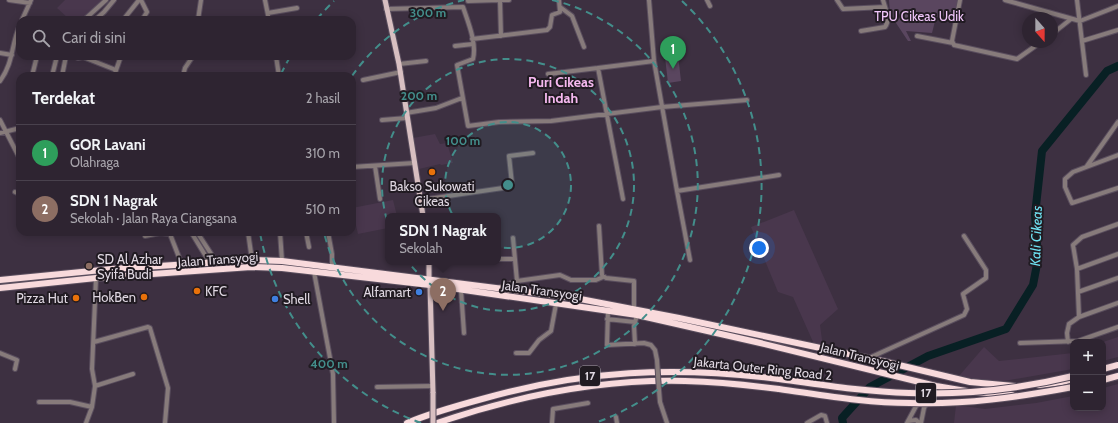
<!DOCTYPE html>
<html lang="id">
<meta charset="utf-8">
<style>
:root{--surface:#2e2431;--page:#3a303d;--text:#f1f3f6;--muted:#a7a4ab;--line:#49414d;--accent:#f589ee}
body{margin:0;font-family:Cabin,sans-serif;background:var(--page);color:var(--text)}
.controls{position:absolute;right:12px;bottom:12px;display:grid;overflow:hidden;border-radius:8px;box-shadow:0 2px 10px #0003}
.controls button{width:36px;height:36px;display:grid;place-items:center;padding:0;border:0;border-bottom:1px solid var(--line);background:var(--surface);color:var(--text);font:20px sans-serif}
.compass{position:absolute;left:1022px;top:12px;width:36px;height:36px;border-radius:50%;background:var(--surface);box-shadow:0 2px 10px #0003;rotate:159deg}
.you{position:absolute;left:759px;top:248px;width:14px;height:14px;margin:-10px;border:3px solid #fff;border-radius:50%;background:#1a73e8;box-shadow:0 0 0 6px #1a73e833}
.badge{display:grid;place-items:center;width:26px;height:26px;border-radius:50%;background:var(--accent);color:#fff;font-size:13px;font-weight:700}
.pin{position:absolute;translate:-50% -33px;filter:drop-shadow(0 1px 2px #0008)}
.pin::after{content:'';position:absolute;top:21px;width:14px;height:12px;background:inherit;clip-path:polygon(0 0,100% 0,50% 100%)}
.popup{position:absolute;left:385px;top:213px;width:116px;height:52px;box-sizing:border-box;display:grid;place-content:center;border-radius:8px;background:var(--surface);filter:drop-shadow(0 1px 3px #0005);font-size:13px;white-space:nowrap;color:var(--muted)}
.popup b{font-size:15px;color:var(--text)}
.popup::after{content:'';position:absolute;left:50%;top:100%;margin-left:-8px;border:8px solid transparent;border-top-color:var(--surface)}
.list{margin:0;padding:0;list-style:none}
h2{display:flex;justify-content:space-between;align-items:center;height:52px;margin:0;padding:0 16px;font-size:17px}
h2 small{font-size:13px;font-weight:400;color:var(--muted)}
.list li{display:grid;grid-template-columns:26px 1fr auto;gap:12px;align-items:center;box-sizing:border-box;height:56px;padding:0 16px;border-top:1px solid var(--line)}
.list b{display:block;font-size:15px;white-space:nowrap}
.list p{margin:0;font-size:13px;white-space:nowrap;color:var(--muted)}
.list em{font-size:13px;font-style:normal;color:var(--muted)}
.icon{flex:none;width:22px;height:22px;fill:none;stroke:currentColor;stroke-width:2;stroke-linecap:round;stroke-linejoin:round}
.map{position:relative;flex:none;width:1118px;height:423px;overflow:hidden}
.search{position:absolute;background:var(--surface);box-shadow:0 2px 10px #0003;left:16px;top:16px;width:340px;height:44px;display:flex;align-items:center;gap:10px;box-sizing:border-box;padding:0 14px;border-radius:12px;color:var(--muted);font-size:15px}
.panel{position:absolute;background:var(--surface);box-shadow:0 2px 10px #0003;left:16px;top:72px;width:340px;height:164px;border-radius:12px}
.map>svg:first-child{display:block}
.built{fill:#49374d}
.green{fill:#5a465f}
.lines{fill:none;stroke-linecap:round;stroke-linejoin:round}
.river{stroke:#082024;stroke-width:8}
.minor-casing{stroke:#5a4e5e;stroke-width:6}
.major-casing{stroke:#5a4e5e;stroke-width:7}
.highway-casing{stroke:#5a4e5e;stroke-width:8}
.minor{stroke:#877b7b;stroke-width:4}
.major{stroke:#d8bfc1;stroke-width:5}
.highway{stroke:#f8dadc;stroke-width:6}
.minor-bridge-casing{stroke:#5a4e5e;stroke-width:6;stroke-linecap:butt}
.major-bridge-casing{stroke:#5a4e5e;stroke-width:7;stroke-linecap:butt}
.highway-bridge-casing{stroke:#5a4e5e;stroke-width:8;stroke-linecap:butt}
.minor-bridge{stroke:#877b7b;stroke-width:4}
.major-bridge{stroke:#d8bfc1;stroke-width:5}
.highway-bridge{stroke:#f8dadc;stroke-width:6}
.ring{fill:none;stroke:#438e8b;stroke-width:2;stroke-dasharray:7 5}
.food-dot{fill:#e8710a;stroke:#211b22;stroke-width:1.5}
.education-dot{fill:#8d6e63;stroke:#211b22;stroke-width:1.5}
.shop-dot{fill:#3f7fe0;stroke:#211b22;stroke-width:1.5}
.labels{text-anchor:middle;stroke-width:4;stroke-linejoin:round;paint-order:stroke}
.shield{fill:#211b22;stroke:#a69fa8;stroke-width:1}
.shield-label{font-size:12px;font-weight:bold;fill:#dfd7e1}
.park-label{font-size:13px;fill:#f2c7fc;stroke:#211b22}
.poi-label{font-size:13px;fill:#dfd7e1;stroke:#211b22;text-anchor:start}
.street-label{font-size:13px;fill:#dfd7e1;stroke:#211b22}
.neighbourhood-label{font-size:14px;font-weight:bold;fill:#f5b8ef;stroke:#211b22}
.water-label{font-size:14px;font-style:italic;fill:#6fe3f3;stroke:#211b22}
.centre{fill:#438e8b;stroke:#211b22;stroke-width:2}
.ring-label{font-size:12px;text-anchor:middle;font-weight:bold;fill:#438e8b;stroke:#211b22;stroke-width:4;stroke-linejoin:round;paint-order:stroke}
</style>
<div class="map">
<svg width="1118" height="423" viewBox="0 0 1118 423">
<rect width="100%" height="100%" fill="#3d3041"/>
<!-- built -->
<path class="built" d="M65,0H104L81,20H70L57,8Z
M435,134L440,144L447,143L453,163L441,165L440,164L419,169L413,138Z
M393,200L397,216H388V228L358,234L352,208Z
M794,210L838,309L820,325L823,347L814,344L793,297L778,292L751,227Z
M1118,337V357L1103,361V342Z
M984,347L999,361L1073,353V369L1004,381L980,380L959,376Z
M1118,384V423H954L956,405L985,409L1036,403L1073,396V408H1103V388Z"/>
<!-- green -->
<path class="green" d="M889,0H961L960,13L936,17L932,33L906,31L911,41H908L890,14Z
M678,55L681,81L668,83L665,57Z"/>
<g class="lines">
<!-- river -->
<path class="river" d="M843,423L842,418L870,387L928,356L1006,329L1033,285L1038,259L1035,215L1042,151L1107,71L1118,66"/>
<defs>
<path id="minor" d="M9,0L30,3
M141,0L147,12L142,20
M265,0L269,20
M500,0H509
M649,0L654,61L677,191L779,175
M707,0L710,6
M837,0L843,9L885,7
M960,0L952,41L954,45L1017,59L1041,42
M1005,0L1080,21L1118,6
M1077,0L1086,75
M468,1L500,0L501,36
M560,7L572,16L584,47
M386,9L463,7C468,22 477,43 473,59L457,65L468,126L499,122L551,121L662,107L747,100
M268,13L297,8
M161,19L164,20
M22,20L31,0
M84,20L106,0
M95,20L104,12L114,0
M123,20L139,0
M198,20L201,0
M861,31L885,27C891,19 885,8 883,0
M1052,34L1071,19
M917,36L953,43
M472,39L547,30L550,27L552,15L560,12L559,0
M1082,41L1118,30
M455,46L473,44
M0,53L12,55
M73,56L78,58L83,57
M276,56L279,76
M83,57L116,70
M399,64L426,61
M548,74L598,68
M32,76L37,56
M52,76L57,56
M62,76L66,56
M114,76L121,56
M183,76L185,68L193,56
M363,80L401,72
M0,81C14,62 11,44 20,25
M406,113L436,108L462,98
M0,120L20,159
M382,120L407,118
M0,133L20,128
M1118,155L1073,172L1065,179V187L1072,203L1118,188
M375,166L380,199
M1087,166L1118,122
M352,167L414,163
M677,191L690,260
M15,192L20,194
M623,199L598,68L654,61
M421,200L510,187L512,184L509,156L533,153
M599,226L602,275L606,278L634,281V309
M191,232L210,263
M197,232L217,263
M236,232H248
M248,232L252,260
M280,232L282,261
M306,232L309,247
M328,232L332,254V267
M145,236L160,233L170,234L182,265
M513,238L517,281L560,275L571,280H596L603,277
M498,259H515
M1077,269L1118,254
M314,272L333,374L334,423
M498,288L517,281
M461,290L464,333
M1078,292L1118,278
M608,311L607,345L644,343L651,345L655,350L657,360
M1079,317L1077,269L1073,245L1082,237L1118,224
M607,319L635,322
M94,342L148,327L150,328L168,388L165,423
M1068,342L1067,333L1069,324L1079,317L1118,303
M1020,343L1078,341L1118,327
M635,344L634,326L637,315
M0,353L17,360L15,369
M516,353H529L539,340L551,331L556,304
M869,358L964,315L967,309L963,294L986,278V270L964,236
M95,386L133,374
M377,387L433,386
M659,390L660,402L667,423
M39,402H70L92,407
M616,417L617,423
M908,421L916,420L919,423
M86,423L92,407L95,386L92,369L96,278
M552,423L553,409L588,403
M807,423L821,415L825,416L827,423
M907,423L928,384
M921,423L924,408L936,386"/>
<path id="major" d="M385,0L399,64L423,216
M429,262V279
M430,285L433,393"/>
<path id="highway" d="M0,280L112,269L252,260L282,261L575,298L679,318L882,361L970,382L1014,386
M0,288L96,278L251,267L282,268L430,285L637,315L756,342L936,386L966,391
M1103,380L1118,376
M1039,385L1062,382L1073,379
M977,392L1012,395
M407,423C431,413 456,406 482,399C583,370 675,366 779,379
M437,423C516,396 601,379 685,381C717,382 748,385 779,389"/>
</defs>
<!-- minor casing -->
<use href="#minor" class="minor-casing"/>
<!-- major casing -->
<use href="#major" class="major-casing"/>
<!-- highway casing -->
<use href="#highway" class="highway-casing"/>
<!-- minor -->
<use href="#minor" class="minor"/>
<!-- major -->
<use href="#major" class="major"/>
<!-- highway -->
<use href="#highway" class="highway"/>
<defs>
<path id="minor-bridge" d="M657,360L659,390"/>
<path id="major-bridge" d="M433,393V423"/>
<path id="highway-bridge" d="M1103,369L1118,365
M779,379C822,385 866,392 909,393C964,395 1020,389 1073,376
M779,389C822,395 866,403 910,403C964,405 1019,397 1073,387"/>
</defs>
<!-- minor-bridge casing -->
<use href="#minor-bridge" class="minor-bridge-casing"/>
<!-- major-bridge casing -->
<use href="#major-bridge" class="major-bridge-casing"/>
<!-- highway-bridge casing -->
<use href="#highway-bridge" class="highway-bridge-casing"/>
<!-- minor-bridge -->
<use href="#minor-bridge" class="minor-bridge"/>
<!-- major-bridge -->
<use href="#major-bridge" class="major-bridge"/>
<!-- highway-bridge -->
<use href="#highway-bridge" class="highway-bridge"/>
</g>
<!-- distance rings -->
<circle cx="508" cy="185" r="63" fill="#438e8b" fill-opacity=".12"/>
<g class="ring">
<circle cx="508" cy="185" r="63"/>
<circle cx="508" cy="185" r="126"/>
<path d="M352 76A190 190 0 0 1 464 0M552 0A190 190 0 1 1 324 233"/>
<path d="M421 423A253 253 0 0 1 260 233M281 74A253 253 0 0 1 290 57M317 19A253 253 0 0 1 334 1M682 1A253 253 0 0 1 595 423"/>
</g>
<!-- markers -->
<g class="food-dot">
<circle cx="432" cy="172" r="4"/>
<circle cx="197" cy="291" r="4"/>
<circle cx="144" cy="297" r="4"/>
<circle cx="76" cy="298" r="4"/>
</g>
<circle class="education-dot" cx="89" cy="266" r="4"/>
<g class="shop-dot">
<circle cx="419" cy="292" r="4"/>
<circle cx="275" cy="299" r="4"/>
</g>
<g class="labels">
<!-- shield labels -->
<g class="shield">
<rect x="580" y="366" width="20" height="20" rx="3"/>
<rect x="916" y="383" width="20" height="20" rx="3"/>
</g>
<g class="shield-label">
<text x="590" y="380">17</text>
<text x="926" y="397">17</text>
</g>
<!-- park labels -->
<g class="park-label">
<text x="919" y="21">TPU Cikeas Udik</text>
</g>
<!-- poi labels -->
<g class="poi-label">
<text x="432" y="191" text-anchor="middle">Bakso Sukowati<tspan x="432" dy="15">Cikeas</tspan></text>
<text x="97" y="264">SD Al Azhar<tspan x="97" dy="15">Syifa Budi</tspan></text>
<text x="205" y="296">KFC</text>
<text x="411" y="297" text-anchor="end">Alfamart</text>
<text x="136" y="302" text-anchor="end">HokBen</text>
<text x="68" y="303" text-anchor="end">Pizza Hut</text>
<text x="283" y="304">Shell</text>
</g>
<!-- street labels -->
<g class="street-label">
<text transform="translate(218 259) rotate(-4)" y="5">Jalan Transyogi</text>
<text transform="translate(542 290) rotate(8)" y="5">Jalan Transyogi</text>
<text transform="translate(860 356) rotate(14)" y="5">Jalan Transyogi</text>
<text transform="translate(763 368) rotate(6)" y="5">Jakarta Outer Ring Road 2</text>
</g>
<!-- neighbourhood labels -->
<g class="neighbourhood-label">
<text x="561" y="87">Puri Cikeas<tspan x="561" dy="16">Indah</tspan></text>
</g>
<!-- water labels -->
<g class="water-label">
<text transform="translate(1036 236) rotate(-88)" y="5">Kali Cikeas</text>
</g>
</g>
<circle cx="508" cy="185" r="6" class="centre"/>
<g class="ring-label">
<text x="428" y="17">300 m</text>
<text x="419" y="100">200 m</text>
<text x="463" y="145">100 m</text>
<text x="329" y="368">400 m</text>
</g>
</svg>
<div class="controls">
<button>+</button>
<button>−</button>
</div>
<svg class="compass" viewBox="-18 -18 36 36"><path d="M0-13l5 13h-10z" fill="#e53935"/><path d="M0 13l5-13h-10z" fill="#a7a4ab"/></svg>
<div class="you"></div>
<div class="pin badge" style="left:673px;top:69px;background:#2e9e5b">1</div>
<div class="pin badge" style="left:443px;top:311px;background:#8d6e63">2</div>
<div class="popup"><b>SDN 1 Nagrak</b>Sekolah</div>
<div class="search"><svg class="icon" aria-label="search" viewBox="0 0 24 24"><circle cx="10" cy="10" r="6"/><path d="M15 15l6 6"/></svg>Cari di sini</div>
<section class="panel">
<h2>Terdekat<small>2 hasil</small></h2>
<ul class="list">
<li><span class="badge" style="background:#2e9e5b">1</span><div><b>GOR Lavani</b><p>Olahraga</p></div><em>310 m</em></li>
<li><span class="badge" style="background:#8d6e63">2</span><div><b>SDN 1 Nagrak</b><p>Sekolah · Jalan Raya Ciangsana</p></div><em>510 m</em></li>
</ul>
</section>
</div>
